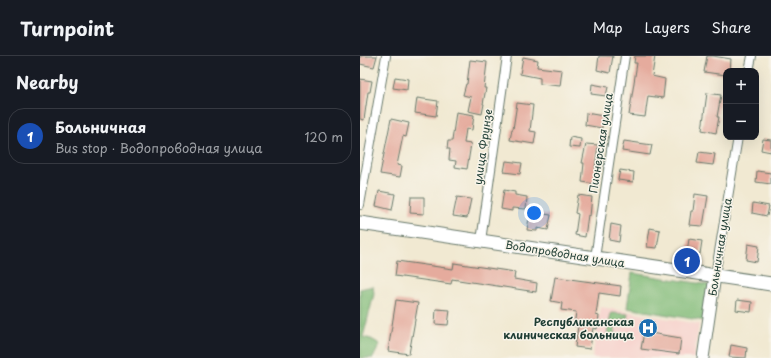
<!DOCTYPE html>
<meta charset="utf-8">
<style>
:root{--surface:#171b24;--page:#20242c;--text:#f1f3f6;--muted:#9ea1a6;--line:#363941;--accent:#1f6fb2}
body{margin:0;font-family:"Playpen Sans",sans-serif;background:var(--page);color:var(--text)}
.controls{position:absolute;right:12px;top:12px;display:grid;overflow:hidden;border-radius:8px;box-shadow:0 4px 16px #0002}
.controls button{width:36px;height:36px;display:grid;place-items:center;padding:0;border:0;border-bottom:1px solid var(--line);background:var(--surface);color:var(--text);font:20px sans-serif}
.you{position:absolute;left:174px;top:157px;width:14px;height:14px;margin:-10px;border:3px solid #fff;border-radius:50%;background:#1a73e8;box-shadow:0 0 0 6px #1a73e833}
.badge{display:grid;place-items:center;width:26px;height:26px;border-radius:50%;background:var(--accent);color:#fff;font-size:13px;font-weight:700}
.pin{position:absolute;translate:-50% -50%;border:2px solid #fff;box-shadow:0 1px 4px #0006}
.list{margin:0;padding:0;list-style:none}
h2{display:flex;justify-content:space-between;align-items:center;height:52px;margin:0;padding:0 16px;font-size:17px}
h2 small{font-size:13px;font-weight:400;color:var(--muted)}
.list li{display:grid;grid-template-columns:26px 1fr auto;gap:12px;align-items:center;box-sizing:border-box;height:56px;margin:0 8px 8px;padding:0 8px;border:1px solid var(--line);border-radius:16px}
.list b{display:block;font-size:15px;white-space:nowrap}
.list p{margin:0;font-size:13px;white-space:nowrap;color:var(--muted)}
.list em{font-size:13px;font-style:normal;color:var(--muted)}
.map{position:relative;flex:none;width:411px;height:302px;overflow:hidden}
header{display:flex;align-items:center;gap:24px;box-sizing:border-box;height:56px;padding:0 20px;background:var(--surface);border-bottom:1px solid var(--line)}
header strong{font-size:19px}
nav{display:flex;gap:22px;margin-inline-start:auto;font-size:14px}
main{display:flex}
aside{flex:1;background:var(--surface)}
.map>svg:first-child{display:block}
.built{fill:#f7d0cb}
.forest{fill:#81bb78;stroke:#507c56}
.building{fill:#e5ab9d}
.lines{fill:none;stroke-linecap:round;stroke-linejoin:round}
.minor-casing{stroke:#68796b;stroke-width:10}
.tertiary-casing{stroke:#68796b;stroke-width:13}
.primary-casing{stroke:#68796b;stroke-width:15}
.minor{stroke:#fff;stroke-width:8}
.tertiary{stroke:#fff;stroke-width:11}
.primary{stroke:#fff;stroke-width:13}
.labels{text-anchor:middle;stroke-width:3;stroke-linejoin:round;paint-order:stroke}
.street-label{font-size:11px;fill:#1f3d34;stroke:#f7f3e8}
.poi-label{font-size:11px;font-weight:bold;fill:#1f3d34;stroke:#f7f3e8;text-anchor:end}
</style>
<header>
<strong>Turnpoint</strong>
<nav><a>Map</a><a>Layers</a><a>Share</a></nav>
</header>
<main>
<aside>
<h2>Nearby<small></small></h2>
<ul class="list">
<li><span class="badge" style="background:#1a4fb4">1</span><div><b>Больничная</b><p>Bus stop · Водопроводная улица</p></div><em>120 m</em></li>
</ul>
</aside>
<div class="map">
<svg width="411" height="302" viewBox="0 0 411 302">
<rect width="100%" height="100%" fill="#f7f3e8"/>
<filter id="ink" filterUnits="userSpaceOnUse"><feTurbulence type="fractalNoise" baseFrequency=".025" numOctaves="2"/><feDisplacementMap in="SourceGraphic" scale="8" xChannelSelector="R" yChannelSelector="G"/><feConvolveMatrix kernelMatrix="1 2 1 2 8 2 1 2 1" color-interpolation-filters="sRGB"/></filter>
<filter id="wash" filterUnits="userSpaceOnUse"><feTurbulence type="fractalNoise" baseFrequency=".012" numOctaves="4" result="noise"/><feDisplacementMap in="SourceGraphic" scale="16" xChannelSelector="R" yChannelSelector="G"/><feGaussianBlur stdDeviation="0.9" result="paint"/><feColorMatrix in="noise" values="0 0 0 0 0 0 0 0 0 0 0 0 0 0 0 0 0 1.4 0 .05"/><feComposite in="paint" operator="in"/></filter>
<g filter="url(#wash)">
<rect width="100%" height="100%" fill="#f1e9d2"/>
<!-- built -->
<path class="built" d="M241,251L339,268L334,302H232Z"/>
<!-- forest -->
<path class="forest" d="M272,217L350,229L345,265L267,252Z
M13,230L14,238L3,281L11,283L20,288L13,302H0V233Z
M251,257L268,258L267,263H262L260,266L256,265L254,271L255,280L251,281L247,279Z"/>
<g id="blocks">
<!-- building -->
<path class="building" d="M0,0H17L14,11L0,8Z
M239,0H253L250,17L237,14Z
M275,0H295L292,20L305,23L303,42L288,40L285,61L269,59L277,7H274Z
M347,0H353L371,3L370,15H366V19L344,16Z
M163,1L178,4L177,11L202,14L200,30L180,28V22L160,18Z
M110,4L127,6L124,32H126L123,48H124L122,58L108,55L111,41L103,39L106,28H107Z
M35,21L48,23L47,34L33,32Z
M0,23L12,25L10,36H8L4,64L0,63Z
M232,28L248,31L246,40L231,38Z
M347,37L361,39L357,61H359L356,77L342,74Z
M57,42L78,45L76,60L55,57Z
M157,47L173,49L170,75L176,76L174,88L150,84L152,73H153Z
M96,56L114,59L112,74L106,73L104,87L111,88L107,113L95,111L96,105L89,104L90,93H87L88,85H92Z
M226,57L243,60L242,72L225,69Z
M31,63L49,67L46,81L43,80L37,109L42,110L40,121L20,118Z
M210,81L221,83L220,92L209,91Z
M403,83L411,84V96L401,94Z
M264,85L292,89L290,99L262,95Z
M226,88L238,89L235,112H237L235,128L222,126L224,107H222Z
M339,96L355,98L353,109L337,107Z
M146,105L162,107L160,118L144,116Z
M260,114L274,116L273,126L258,124Z
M397,115L411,117V128L396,126Z
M144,134L155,136V139L167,141L166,153L152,152V155L141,153Z
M19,135L35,138L32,154L16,150Z
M335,138L348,140L343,170L329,169L331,155H333Z
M218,139L232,141L230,160L228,159L225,181L215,179L218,158L215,157Z
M51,141H64V158L50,157Z
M97,141L111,143L107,162L93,160Z
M393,147L409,150L407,160L392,157Z
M170,156L191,159L188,174L177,172V175L167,174Z
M251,168L261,170L259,186L249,184Z
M290,172L300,174L297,192L287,191Z
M329,183L342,185L340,198L327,196Z
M388,188L399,190L397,206L386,204Z
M37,205L93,213L94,207L155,216L154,223L177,227L176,236L92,223L91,228L35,220Z
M195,221L261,230L260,240L239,237L236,259L239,260L237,273L233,272L230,293L215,291L218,270H214L216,256L201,254L202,247L191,245Z
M36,244L58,247L49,298L28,295Z
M377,244L392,246L391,256L376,254Z
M76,253L90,254L88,269L75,268Z
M284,276L321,282L319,298L281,293Z
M371,289L387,292L386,302L369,301Z"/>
</g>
</g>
<g filter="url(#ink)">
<use href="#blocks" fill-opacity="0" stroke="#68796b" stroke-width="1"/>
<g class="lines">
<defs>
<path id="minor" d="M389,15L392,0
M0,149L26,0
M121,185L147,0
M235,202L265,0
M355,220L378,81"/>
<path id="tertiary" d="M343,302L355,220"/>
<path id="primary" d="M0,167L411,228"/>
</defs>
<!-- minor casing -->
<use href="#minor" class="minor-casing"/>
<!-- tertiary casing -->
<use href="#tertiary" class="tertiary-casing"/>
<!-- primary casing -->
<use href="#primary" class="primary-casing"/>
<!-- minor -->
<use href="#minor" class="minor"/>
<!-- tertiary -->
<use href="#tertiary" class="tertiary"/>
<!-- primary -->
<use href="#primary" class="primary"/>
</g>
</g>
<!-- icons -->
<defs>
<symbol id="hospital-disc" viewBox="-11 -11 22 22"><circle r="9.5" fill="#1f6fb2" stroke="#f7f3e8"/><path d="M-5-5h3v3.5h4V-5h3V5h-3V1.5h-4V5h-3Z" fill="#fff"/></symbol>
</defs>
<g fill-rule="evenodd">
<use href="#hospital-disc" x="277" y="261" width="22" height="22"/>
</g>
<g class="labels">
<!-- street labels -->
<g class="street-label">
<text transform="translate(241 87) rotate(-81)" y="4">Пионерская улица</text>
<text transform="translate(123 91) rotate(-82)" y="4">улица Фрунзе</text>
<text transform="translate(360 191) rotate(-81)" y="4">Больничная улица</text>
<text transform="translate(205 198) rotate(9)" y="4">Водопроводная улица</text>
</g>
<!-- poi labels -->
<g class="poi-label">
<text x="274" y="270">Республиканская<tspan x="274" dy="13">клиническая больница</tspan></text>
</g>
</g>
</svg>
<div class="controls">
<button>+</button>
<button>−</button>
</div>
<div class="you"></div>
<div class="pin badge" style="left:327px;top:205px;background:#1a4fb4">1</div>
</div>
</main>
